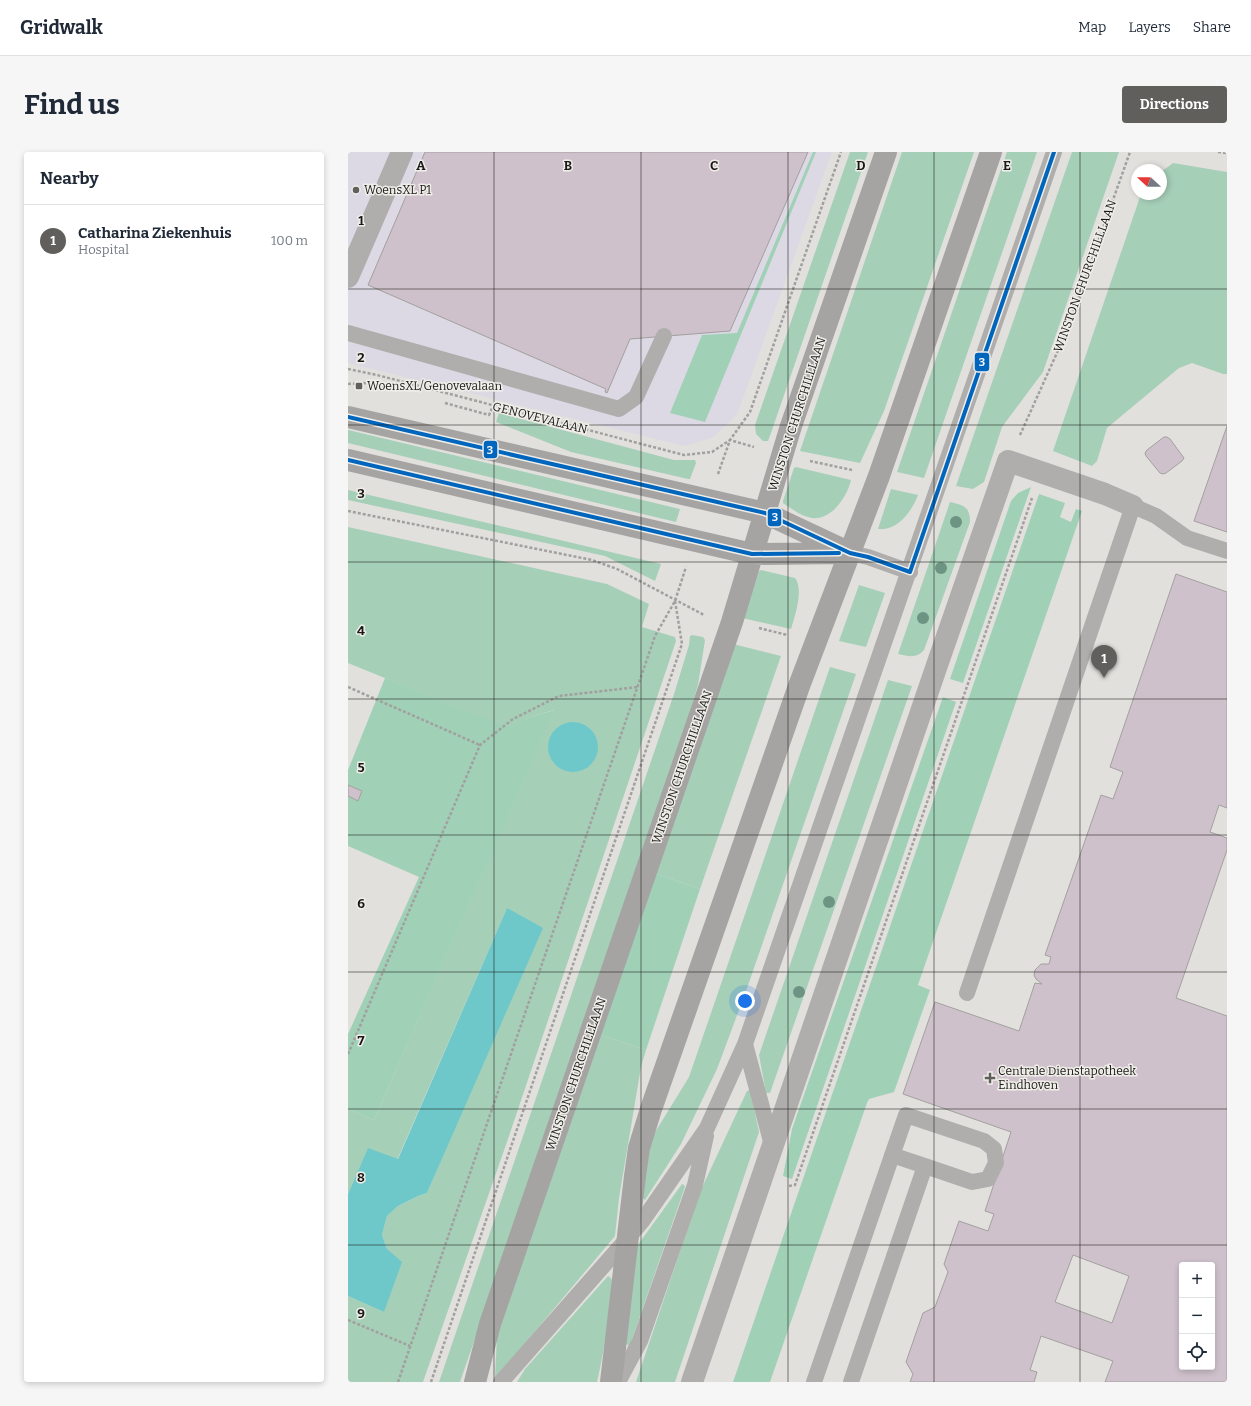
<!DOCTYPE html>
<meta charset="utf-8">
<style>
:root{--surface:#fff;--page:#f6f6f7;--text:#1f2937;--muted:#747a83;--line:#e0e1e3;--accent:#605f5c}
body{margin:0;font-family:Bitter,serif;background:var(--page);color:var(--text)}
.controls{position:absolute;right:12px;bottom:12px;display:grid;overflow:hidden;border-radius:4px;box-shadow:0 2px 6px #0003}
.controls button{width:36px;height:36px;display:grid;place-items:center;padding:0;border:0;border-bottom:1px solid var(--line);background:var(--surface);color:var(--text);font:20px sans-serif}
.compass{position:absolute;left:783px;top:12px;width:36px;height:36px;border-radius:50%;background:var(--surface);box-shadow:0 2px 6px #0003;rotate:291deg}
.you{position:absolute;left:397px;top:849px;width:14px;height:14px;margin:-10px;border:3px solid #fff;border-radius:50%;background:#1a73e8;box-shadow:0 0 0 6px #1a73e833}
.badge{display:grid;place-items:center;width:26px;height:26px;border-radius:50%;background:var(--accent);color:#fff;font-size:13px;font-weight:700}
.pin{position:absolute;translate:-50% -33px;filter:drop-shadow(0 1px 2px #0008)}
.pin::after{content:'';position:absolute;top:21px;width:14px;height:12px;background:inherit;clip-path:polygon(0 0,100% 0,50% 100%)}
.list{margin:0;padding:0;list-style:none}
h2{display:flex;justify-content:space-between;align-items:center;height:52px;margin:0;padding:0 16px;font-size:17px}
h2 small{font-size:13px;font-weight:400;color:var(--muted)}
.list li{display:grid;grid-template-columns:26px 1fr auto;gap:12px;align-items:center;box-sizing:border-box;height:72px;padding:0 16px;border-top:1px solid var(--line)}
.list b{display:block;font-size:15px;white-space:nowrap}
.list p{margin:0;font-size:13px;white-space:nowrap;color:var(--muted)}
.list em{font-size:13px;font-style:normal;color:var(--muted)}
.icon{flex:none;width:22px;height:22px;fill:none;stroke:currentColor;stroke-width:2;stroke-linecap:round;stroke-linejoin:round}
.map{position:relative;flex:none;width:879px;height:1230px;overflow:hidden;border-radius:4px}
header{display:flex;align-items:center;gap:24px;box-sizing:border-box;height:56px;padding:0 20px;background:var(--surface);border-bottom:1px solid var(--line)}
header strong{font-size:19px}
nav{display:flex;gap:22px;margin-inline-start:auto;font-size:14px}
.intro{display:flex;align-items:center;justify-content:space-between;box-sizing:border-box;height:96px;padding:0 24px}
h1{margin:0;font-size:28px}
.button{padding:10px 18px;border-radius:4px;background:var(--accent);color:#fff;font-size:14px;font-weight:700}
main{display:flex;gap:24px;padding:0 24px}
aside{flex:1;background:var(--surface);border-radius:4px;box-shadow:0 2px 6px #0003}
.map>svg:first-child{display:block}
.commercial{fill:#dcd9e4}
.green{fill:#a6cfb8}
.forest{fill:#a0d1b7}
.water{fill:#6ec8ca}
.building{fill:#cfc1cb;stroke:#a2a09f;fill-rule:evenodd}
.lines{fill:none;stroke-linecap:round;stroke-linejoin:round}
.path{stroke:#a1a09f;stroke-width:2.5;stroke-dasharray:3 2;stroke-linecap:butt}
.service{stroke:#afaead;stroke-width:16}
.pedestrian{stroke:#afaead;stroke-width:22}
.minor{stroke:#afaead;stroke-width:22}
.secondary{stroke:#a6a4a3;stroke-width:22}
.bus-1-casing{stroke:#f0eee9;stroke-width:7}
.bus-1{stroke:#0065bd;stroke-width:4}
.tree{fill:#6d9483}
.grid{fill:none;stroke:#1a1917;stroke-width:1;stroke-opacity:0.55}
.poi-dot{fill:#605f5c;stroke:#f0eee9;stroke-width:1.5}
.labels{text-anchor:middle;stroke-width:3;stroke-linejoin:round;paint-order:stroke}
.poi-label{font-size:12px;fill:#1a1917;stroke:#f0eee9;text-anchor:start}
.street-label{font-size:12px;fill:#1a1917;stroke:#f0eee9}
.grid-label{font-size:13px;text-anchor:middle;font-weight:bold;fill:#1a1917;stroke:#f0eee9;stroke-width:3;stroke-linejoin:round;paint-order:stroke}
.line-badge{stroke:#f0eee9;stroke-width:1.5}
.badge-label{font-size:11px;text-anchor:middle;font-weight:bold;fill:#fff}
</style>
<header>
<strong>Gridwalk</strong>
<nav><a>Map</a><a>Layers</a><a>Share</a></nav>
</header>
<div class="intro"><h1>Find us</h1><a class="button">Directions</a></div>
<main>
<aside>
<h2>Nearby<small></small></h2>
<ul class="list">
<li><span class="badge">1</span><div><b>Catharina Ziekenhuis</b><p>Hospital</p></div><em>100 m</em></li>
</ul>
</aside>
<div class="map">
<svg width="879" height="1230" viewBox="0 0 879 1230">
<rect width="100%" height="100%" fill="#e2e0dd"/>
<!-- commercial -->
<path class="commercial" d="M0,0H484L389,263L364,286L336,294L0,211Z"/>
<!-- green -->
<path class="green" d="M502,0H520L424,278L420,289H415L408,282L407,273Z
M554,0H626L536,259L512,311L452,299Z
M659,0H689L576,326L549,320Z
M724,0H771L695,220L654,275L636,330L625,337L608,334Z
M825,11L879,20V222H875L844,211L831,216L759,276L749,309L744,314L705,299L793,42H813V20Z
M151,261L326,308H347L348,311L342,327H340L223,300L148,270Z
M0,278L332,357L328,370L0,291Z
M448,315L503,328C499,346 481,372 460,365C451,363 443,356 435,351V349L446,316Z
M543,337L570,343C564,359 550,379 530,377Z
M0,338L271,402L313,412L307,429L257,404L0,348Z
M602,350C616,353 622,355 622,370L576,498C568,507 561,504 550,502Z
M0,375L259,432L301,452L294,475L327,485L328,489L160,987L75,1230H0V1144L36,1160L39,1097L34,1083L39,1064L50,1054L70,1044L79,1041L121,943L159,756L49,1008L20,997L0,1042V957L26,968L206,558L185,564L159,576L0,511Z
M413,418L447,426C456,437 447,464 443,477L394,466L411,419Z
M511,433L537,441L518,495L491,489Z
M344,483L355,485L357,488L350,533L327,609L112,1230H91L327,539L341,493L342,484Z
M385,492L433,504L352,737L306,721Z
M482,515L508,522L397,842L369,917L333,992L297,1048L294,1045L301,990L341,925Z
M540,528L564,534L422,941H418L411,903Z
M251,882L298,898L293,915L271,1046L267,1084L147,1227L149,1183Z
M402,938L411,980L327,1230H288L352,1040L399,939Z
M334,1032L336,1033L337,1035L282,1193L281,1194L277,1191L289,1094Z
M260,1124L262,1125L264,1128C261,1163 257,1196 249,1230H169L177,1217Z"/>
<!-- forest -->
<path class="forest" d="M465,0H468L357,270L322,261L354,183L389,181Z
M683,335L615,531L602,527L663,349L670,341Z
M691,342L717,351L712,365L723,370L728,357L734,359L570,833L582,838L546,940L521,947L519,951L422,1230H385Z
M37,526L159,575L185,564L207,558L26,968L0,957V882L71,725L0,694V618Z
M595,545L608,550L444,1027L435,1024L444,977Z
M306,721L352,737L298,898L251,882Z"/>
<!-- water -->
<path class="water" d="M200 595a25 25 0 1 1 50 0a25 25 0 1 1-50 0Z
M159,756L195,776L79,1041L70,1044L50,1054L39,1064L34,1083L39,1097L54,1110L36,1160L0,1144V1042L20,996L50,1007Z"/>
<!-- building -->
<path class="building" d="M77,0H460L382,179L282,187L259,241L257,240L258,237L20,133Z
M879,274V380L846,369Z
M816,285H819L822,287L836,306L834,309L818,321L815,322L812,321L798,304L797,301L799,298Z
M828,422L879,440V656L871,653L862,680L879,686V698L828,846L879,864V1230H757L765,1209L693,1184L682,1218L689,1220L686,1230H562L565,1222L558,1210L575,1161L587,1155L600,1120L596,1112L611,1069L640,1079L646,1062L637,1059L663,980L555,942L587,850L671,879L687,831L694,832L688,827L686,823L687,818L693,812H701L703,805L697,803L753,643L765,647L775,620L762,615ZM725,1103L781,1124L764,1171L707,1150ZM834,1113H864V1215H834Z
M0,633L14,639L10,649L0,644Z"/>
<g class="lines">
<!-- path -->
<path class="path" d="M870,0L879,1
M0,217L29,223L336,303L364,300L382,288L406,295
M0,232L16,231L49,238
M97,251L141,263L145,254
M672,283L717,183L782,0
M462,309L504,318
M370,322L382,288L402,260L493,0
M0,359L244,408L269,417L356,463
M411,476L439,483
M0,535L132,593
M0,902L132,593L165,567L211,544L290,535
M441,1034L447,1033L684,346
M0,1168L62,1194
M50,1230L307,484L327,449L338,415
M83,1230L334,492L327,449"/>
<!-- service -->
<path class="service" d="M0,181L271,257L288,245L316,184
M502,401L520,405L562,420
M619,841L785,354L808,364L839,386L879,399
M397,892L424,993
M544,1003L577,1014
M153,1230L279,1087L295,1068L359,976L397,892L706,0
M270,1230L292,1189L347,1033L358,984
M466,1230L558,963L636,989L646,997L648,1011L640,1027L624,1030L577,1014L503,1230"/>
<!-- pedestrian -->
<path class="pedestrian" d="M0,125L54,0"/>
<!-- minor -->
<path class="minor" d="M344,1230L588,516L660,309L757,342L785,354"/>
<!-- secondary -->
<path class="secondary" d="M0,265L417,361L502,401
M0,308L404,402L496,401
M127,1230L142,1172L384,470L443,274L538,0
M263,1230L287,1024L291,996L303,957L451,534L531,324L643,0"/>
<defs>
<path id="bus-1" d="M0,265L417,361L502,401L520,405L562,420
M0,308L404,402L491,401
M562,420L706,0"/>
</defs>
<!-- bus-1 casing -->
<use href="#bus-1" class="bus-1-casing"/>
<!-- bus-1 -->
<use href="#bus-1" class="bus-1"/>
</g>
<!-- trees -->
<g class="tree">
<circle cx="608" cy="370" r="6"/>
<circle cx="593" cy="416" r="6"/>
<circle cx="575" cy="466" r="6"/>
<circle cx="481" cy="750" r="6"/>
<circle cx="451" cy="840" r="6"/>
</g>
<!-- grid -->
<path class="grid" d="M146,0V1230M293,0V1230M440,0V1230M586,0V1230M732,0V1230M0,137H879M0,273H879M0,410H879M0,547H879M0,683H879M0,820H879M0,957H879M0,1093H879"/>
<!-- markers -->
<g class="poi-dot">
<circle cx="8" cy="38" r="4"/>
<rect x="7" y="230" width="8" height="8" rx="2"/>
<path d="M640 920h4v4h4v4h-4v4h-4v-4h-4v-4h4z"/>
</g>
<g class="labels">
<!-- poi labels -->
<g class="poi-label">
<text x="16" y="42">WoensXL P1</text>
<text x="19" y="238">WoensXL/Genovevalaan</text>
<text x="650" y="923">Centrale Dienstapotheek<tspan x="650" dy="14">Eindhoven</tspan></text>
</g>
<!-- street labels -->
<g class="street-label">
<text transform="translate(737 124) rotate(-70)" y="4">WINSTON CHURCHILLLAAN</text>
<text transform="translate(449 262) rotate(-72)" y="4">WINSTON CHURCHILLLAAN</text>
<text transform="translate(192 266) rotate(14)" y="4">GENOVEVALAAN</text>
<text transform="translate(334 615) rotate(-71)" y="4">WINSTON CHURCHILLLAAN</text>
<text transform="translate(228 922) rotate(-71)" y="4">WINSTON CHURCHILLLAAN</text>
</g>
</g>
<g class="grid-label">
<text x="73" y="18">A</text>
<text x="220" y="18">B</text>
<text x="366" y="18">C</text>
<text x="513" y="18">D</text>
<text x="659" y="18">E</text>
<text x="13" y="73">1</text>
<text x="13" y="210">2</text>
<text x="13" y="346">3</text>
<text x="13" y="483">4</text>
<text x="13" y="620">5</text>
<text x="13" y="756">6</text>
<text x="13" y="893">7</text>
<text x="13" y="1030">8</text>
<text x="13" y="1166">9</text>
</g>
<g class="line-badge">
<rect x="626" y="200" width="16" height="20" rx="4" fill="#0065bd"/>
<rect x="135" y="288" width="15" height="19" rx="4" fill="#0065bd"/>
<rect x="419" y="356" width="15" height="19" rx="4" fill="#0065bd"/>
</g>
<g class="badge-label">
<text x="634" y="214">3</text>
<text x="142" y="302">3</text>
<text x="427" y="369">3</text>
</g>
</svg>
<div class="controls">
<button>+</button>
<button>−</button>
<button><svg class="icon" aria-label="locate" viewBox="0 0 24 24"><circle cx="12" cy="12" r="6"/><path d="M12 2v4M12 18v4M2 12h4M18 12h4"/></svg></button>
</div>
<svg class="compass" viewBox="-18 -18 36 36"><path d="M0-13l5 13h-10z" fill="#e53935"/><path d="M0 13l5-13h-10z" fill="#747a83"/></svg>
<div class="you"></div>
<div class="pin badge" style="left:756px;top:526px">1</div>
</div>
</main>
